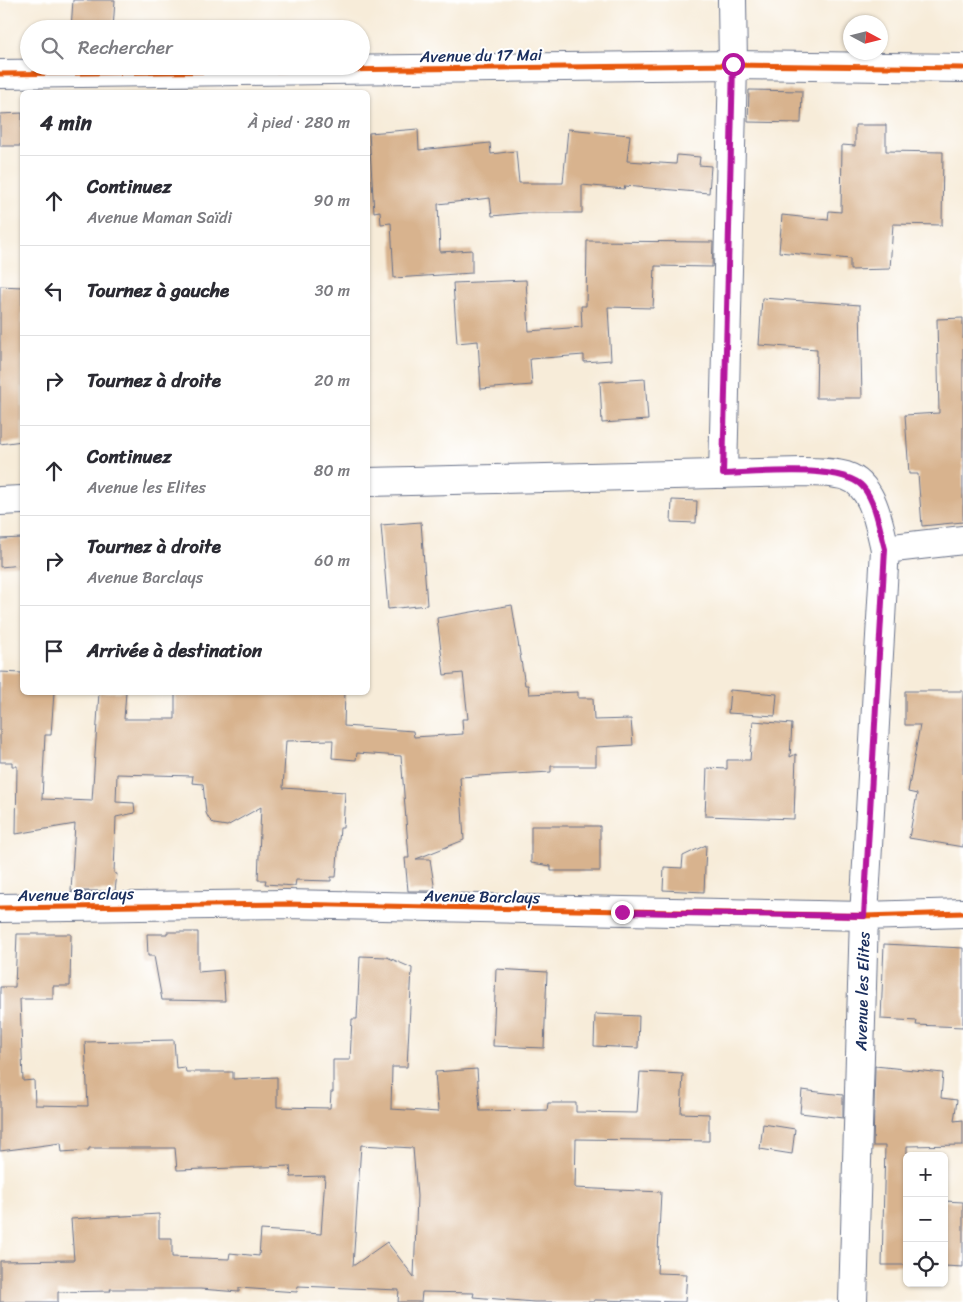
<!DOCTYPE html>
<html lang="fr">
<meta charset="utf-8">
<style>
:root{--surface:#fff;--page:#f2f2f3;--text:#2b2b33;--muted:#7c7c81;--line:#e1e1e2}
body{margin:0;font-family:Sriracha,sans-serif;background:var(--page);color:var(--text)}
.controls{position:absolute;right:15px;bottom:15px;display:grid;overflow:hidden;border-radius:8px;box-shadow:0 1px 4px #0004}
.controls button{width:45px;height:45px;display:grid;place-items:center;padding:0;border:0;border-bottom:1px solid var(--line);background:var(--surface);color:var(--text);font:25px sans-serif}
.compass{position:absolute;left:843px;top:15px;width:45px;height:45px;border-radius:50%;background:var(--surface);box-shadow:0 1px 4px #0004;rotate:97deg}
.stop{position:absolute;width:15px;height:15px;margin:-11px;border:4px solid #b5179e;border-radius:50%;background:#fff}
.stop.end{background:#b5179e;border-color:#fff;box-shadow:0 1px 5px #0008}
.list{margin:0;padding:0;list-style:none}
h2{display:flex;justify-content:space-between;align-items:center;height:65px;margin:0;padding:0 20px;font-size:21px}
h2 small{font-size:16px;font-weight:400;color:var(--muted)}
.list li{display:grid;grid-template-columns:32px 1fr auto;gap:15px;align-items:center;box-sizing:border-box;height:90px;padding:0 20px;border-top:1px solid var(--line)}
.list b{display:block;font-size:19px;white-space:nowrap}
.list p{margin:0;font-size:16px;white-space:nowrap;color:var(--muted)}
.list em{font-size:16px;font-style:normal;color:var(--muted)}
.icon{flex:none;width:28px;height:28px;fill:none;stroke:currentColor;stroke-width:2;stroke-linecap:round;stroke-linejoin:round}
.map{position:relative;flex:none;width:963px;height:1302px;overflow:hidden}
.search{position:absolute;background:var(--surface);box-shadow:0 1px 4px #0004;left:20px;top:20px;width:350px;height:55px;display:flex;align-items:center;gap:12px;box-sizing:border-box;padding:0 18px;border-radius:28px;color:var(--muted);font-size:19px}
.panel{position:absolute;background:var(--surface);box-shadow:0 1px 4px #0004;left:20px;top:90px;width:350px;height:605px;border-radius:8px}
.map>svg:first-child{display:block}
.building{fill:#d8b38e;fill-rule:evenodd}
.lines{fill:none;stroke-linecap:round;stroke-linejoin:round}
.minor-casing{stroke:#687189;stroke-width:30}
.minor{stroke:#fff;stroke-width:28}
.cycleway-casing{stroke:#fff;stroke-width:8}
.cycleway{stroke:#e8590c;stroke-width:5}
.route{stroke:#b5179e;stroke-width:6}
.labels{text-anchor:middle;stroke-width:4;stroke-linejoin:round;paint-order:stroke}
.street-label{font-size:16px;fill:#1b2f5e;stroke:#fff}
</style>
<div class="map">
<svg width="963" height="1302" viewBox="0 0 963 1302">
<rect width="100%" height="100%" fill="#fff"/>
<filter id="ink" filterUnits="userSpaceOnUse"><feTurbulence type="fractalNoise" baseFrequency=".02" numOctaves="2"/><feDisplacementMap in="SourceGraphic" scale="10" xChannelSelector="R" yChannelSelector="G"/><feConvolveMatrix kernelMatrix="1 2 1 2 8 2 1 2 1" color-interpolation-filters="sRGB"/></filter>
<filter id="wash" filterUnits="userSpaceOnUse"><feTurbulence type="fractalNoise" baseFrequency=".0096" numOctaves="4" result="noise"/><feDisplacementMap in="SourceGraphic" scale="20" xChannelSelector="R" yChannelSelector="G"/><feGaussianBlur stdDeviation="1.12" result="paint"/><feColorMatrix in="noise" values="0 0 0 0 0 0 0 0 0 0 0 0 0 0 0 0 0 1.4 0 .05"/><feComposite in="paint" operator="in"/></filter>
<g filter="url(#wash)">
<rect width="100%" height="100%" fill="#f7ecd9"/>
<g id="blocks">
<!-- building -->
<path class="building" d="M73,0H115L113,29H71Z
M749,90L802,91L801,123L748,122Z
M22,113V146H0V114Z
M855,125H886V151L943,152L942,225L893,224L890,269L850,270V259L779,252L782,215L828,220L829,211L841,212L842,145L855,146Z
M418,129L419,150L490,143L491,154L516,151L519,183H563L568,129L630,135L627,161L676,164L677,155L700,157L699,165L711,166L709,193L625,186L624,189L582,185V213H523L492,216L490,198L438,204L440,252L472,250V273L394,278L391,223L381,224L380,211L374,212L369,133Z
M587,241L713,242L712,267L655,266L653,308L608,307L611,360L584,362V355L530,359L532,385L481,389L478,341L457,343L453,283L526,280L529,331L582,327L581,306H586Z
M0,286L22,287V441L0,444Z
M762,298L860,305L862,398H816L817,349L759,345Z
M963,318V522L922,526L918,474H909L905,415L939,413L937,319Z
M645,379L648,420L602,423L600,382Z
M672,500L697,501L696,523L671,522Z
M421,522L427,605L388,609L381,525Z
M22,538V565L0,567V539Z
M512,605L525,685H528L529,694L578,692V698H593L594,720L631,719L633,745L596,747V766H551V772L460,777L464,840L416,859H430L435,891H408L405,858H409L401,756L357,753L356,760L332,758L333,740L286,741L283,788L345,792L343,828H340L336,877H331V881L296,880L295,886L265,884L266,880H258L261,807L227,826L214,824L209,819L206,813L203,784L192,783L193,776L117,774L116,802L134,803L135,813L116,817L114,873L117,874L115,891H71L75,824L16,834L17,766H12V762H0V672L22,673V692H54L51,735H45L42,799L92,801L99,692H126L124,719H175V692H345L344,726L413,731L414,737L463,734L462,719H468L463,673L444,675L437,618Z
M730,690L777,694L775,716L728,713Z
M905,691H963V847L909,838L917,794L908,792L920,725H905Z
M753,721L792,724L790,757L796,754L794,819L705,816L707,768L727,769V760H750Z
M531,826H600V871H551V866L531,863Z
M706,845L704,892L663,890L664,867L682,868L683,856Z
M167,932H198V972L223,970L225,1001L162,1000L154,956H148L147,934H167Z
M17,934H71L70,986H53V999H20L23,1081L34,1080L35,1105L88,1106L85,1042L174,1040L176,1068L185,1067L186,1072H233V1079L277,1077V1107L330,1108L331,1092H333V1060H350L352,1019H357L360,956L387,957L412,968L407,1067H392L391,1109L438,1112L435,1072L477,1069L480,1111L547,1110L548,1103H576V1112L637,1113L640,1072L683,1074L681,1113L709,1114V1141L576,1139L575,1188L661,1192L657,1273L687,1274L685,1302L594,1300V1302H534L473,1297L474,1293L422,1292L421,1302H398L399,1290L298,1286L297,1292L239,1288V1292L200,1289H110L111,1291L58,1292V1302H0V1261L74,1260L71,1219L159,1214V1238H172V1257L229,1259L230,1253L259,1256L261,1230L321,1234L325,1176L291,1177L290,1166L177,1170L175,1148H89V1150L62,1152L61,1143L0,1151V987H15ZM361,1145L413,1148L417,1196L414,1277L387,1242L353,1266Z
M884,944L963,948V1027L916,1025L917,1021L881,1019Z
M496,969L547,972L544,1048L493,1046Z
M595,1014L639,1016L638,1048L594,1046Z
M875,1066L943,1073L941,1098L957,1100L954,1121L963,1120V1145L907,1146V1265H882L885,1146H873Z
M802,1090L843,1095V1118L800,1113Z
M763,1124L795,1129L792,1154L760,1149Z
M944,1201L963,1202V1267L944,1266Z"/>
</g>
</g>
<g filter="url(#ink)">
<use href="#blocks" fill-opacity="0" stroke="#687189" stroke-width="1"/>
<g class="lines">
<defs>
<g id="minor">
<path d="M0,74L733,65L963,68"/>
<path d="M723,474L733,65L732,0"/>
<path d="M368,482L803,472C817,472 832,472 846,476C874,485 879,525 885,549"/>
<path d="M0,501L22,500"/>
<path d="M0,908L285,904L864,916L963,913"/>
<path id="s1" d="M853,1302L864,916L885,549L963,540"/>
</g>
</defs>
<!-- minor casing -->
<use href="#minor" class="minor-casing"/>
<!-- minor -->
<use href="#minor" class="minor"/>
<defs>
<path id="cycleway" d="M0,74L733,65L963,68
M0,908L285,904L864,916L963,913"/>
</defs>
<!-- cycleway casing -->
<use href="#cycleway" class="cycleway-casing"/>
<!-- cycleway -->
<use href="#cycleway" class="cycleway"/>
</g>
</g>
<g class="lines" filter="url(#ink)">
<!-- route -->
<path class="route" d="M622,912L864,916L885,549C880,531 876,502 863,487C842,463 755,473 723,474L733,64"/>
</g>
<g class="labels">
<!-- street labels -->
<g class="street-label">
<text transform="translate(481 55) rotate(-1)" y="6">Avenue du 17 Mai</text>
<text transform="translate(76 894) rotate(-1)" y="6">Avenue Barclays</text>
<text transform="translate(482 896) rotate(1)" y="6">Avenue Barclays</text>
<text dy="6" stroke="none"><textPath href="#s1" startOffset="311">Avenue les Elites</textPath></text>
</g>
</g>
</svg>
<div class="controls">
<button>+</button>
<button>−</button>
<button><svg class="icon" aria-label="locate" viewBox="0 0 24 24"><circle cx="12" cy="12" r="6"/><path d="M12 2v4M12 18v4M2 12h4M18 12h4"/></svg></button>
</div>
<svg class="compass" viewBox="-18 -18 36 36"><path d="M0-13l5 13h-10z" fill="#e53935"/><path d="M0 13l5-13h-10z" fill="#7c7c81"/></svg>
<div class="stop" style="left:733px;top:64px"></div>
<div class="stop end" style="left:622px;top:912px"></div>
<div class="search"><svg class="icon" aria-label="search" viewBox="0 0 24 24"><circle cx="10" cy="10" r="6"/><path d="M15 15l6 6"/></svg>Rechercher</div>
<section class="panel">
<h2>4 min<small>À pied · 280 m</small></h2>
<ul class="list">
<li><svg class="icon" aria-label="ahead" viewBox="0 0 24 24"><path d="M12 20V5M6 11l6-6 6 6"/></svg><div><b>Continuez</b><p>Avenue Maman Saïdi</p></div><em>90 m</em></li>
<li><svg class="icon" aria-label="left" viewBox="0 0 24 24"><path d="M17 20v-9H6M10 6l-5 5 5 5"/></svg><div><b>Tournez à gauche</b></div><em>30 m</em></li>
<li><svg class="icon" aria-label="right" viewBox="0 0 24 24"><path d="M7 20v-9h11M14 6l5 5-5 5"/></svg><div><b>Tournez à droite</b></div><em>20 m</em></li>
<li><svg class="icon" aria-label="ahead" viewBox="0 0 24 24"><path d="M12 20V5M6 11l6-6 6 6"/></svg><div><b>Continuez</b><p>Avenue les Elites</p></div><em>80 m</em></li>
<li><svg class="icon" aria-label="right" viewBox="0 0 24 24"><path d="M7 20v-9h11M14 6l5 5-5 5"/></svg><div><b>Tournez à droite</b><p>Avenue Barclays</p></div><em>60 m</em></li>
<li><svg class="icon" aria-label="arrive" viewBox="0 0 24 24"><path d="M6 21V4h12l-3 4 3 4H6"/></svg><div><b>Arrivée à destination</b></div></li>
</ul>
</section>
</div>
